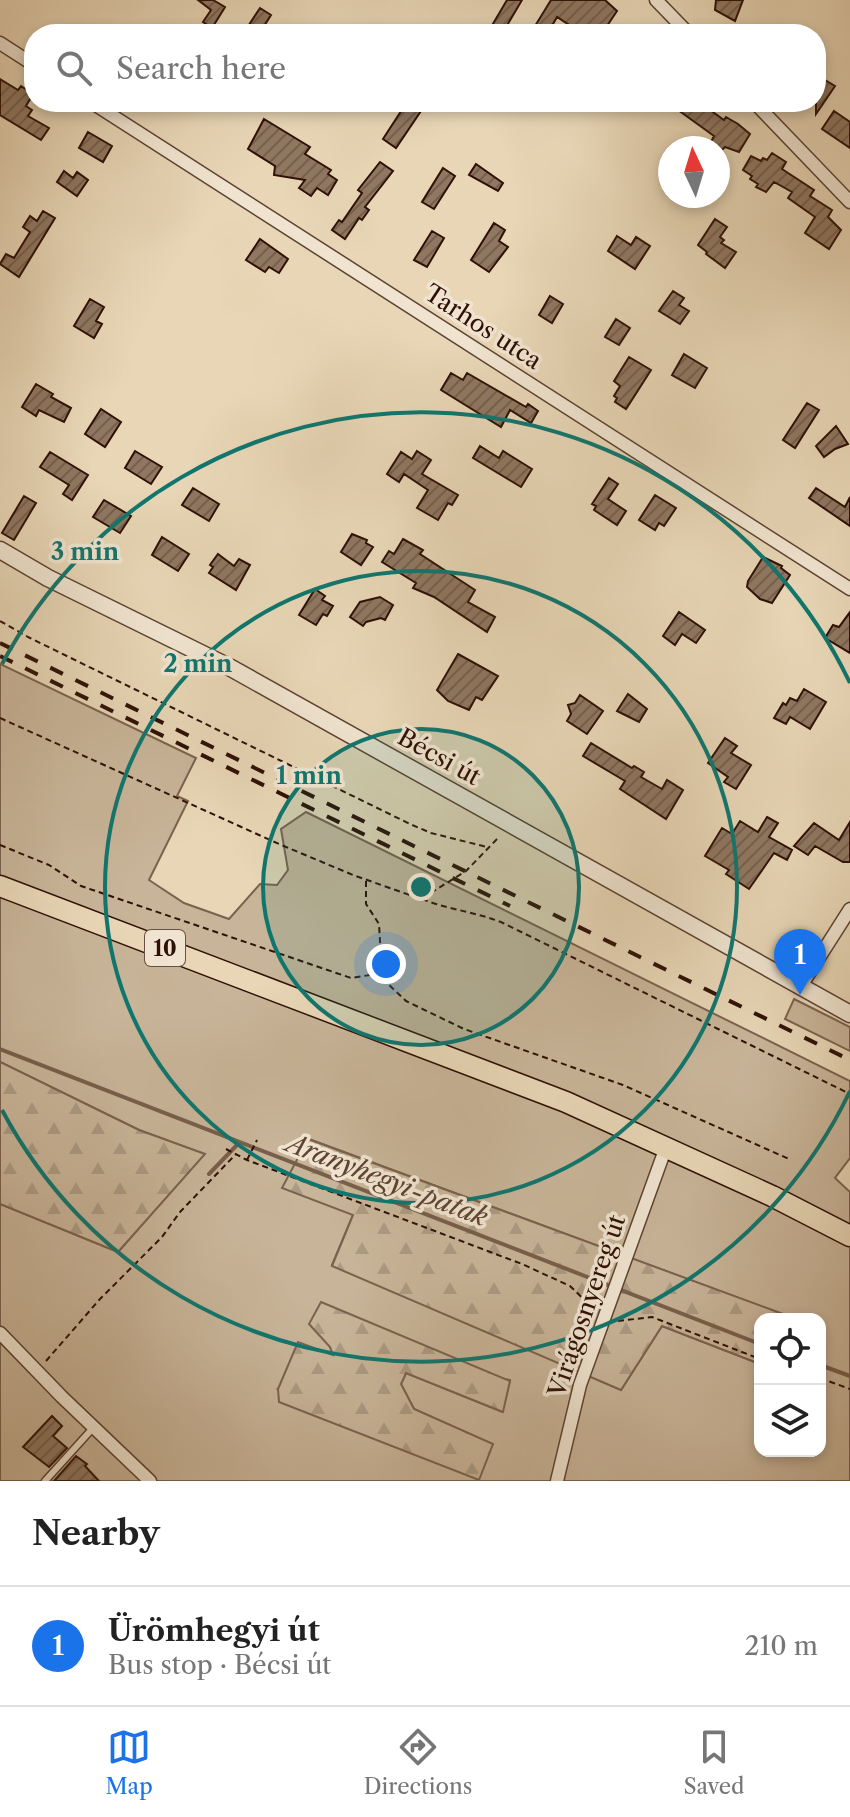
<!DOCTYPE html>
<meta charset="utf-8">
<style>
:root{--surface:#fff;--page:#f6f6f6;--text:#222;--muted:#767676;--line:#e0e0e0;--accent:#1a73e8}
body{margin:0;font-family:"Libre Caslon Text",serif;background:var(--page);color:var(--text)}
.controls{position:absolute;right:24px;bottom:24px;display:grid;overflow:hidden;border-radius:16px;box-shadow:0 4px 12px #0003}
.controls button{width:72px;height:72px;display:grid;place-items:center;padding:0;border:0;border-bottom:2px solid var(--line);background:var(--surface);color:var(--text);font:40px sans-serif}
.compass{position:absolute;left:658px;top:136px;width:72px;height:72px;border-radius:50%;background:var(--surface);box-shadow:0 4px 12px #0003;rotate:356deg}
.you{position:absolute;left:386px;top:964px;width:28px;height:28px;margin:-20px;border:6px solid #fff;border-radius:50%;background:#1a73e8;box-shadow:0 0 0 12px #1a73e833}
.badge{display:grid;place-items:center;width:52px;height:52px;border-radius:50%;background:var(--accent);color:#fff;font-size:26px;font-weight:700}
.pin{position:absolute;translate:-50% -66px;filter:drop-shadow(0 2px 4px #0008)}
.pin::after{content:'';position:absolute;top:42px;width:28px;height:24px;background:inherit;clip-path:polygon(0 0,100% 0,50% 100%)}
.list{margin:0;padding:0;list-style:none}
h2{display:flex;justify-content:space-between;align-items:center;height:104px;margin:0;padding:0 32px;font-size:34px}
h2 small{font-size:26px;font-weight:400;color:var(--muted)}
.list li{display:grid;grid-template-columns:52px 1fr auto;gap:24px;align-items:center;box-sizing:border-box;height:120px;padding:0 32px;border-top:2px solid var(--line)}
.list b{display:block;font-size:30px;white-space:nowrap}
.list p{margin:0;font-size:26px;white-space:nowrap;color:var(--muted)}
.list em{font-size:26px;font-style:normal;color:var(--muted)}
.icon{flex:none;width:44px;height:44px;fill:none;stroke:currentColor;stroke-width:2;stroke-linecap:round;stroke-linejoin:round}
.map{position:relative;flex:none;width:850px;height:1481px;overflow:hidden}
.search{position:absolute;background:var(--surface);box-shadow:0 4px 12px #0003;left:24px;right:24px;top:24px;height:88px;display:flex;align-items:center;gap:20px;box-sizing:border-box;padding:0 28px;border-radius:32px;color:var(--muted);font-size:30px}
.sheet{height:224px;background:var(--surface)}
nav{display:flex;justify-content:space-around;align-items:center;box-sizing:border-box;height:112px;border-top:2px solid var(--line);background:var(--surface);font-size:22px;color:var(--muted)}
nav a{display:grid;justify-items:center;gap:4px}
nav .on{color:var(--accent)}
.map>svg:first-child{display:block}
.green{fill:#c8b498;stroke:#7b624e;stroke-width:2;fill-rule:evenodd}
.forest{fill:url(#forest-firs);stroke:#7b624e;stroke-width:2}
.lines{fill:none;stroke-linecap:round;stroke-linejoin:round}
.stream{stroke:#785f4b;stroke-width:4}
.building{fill:url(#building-hatch);stroke:#2e1005;stroke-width:2}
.service-casing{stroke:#5c4231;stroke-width:9}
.minor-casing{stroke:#5c4231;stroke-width:15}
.tertiary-casing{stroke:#5c4231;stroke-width:19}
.primary-casing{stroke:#2e1005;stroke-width:23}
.path{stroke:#2e1005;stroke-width:2;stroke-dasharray:6 4;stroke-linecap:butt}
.service{stroke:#f0e4d0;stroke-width:6}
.minor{stroke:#f0e4d0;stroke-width:12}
.tertiary{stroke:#f0e4d0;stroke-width:16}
.primary{stroke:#e8d6b6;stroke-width:20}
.rail{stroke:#2e1005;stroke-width:4;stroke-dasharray:14 14;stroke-linecap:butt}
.ring{fill:none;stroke:#0f766e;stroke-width:4}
.labels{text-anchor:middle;stroke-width:7;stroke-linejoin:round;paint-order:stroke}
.shield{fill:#f0e4d0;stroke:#685042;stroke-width:2}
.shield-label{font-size:22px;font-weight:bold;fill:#2e1005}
.street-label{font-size:24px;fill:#2e1005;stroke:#f0e4d0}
.water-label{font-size:26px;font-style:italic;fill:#5f4434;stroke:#f0e4d0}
.centre{fill:#0f766e;stroke:#f0e4d0;stroke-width:4}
.ring-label{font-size:24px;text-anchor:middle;font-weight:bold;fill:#0f766e;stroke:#f0e4d0;stroke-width:7;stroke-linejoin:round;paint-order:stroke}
</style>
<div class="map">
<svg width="850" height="1481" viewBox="0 0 850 1481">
<defs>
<pattern id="forest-firs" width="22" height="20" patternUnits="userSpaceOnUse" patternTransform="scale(2)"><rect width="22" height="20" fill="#c8b498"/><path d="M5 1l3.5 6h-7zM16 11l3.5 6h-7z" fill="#ac9a82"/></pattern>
<pattern id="building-hatch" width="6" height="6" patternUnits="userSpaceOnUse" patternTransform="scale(2)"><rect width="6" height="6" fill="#8f7761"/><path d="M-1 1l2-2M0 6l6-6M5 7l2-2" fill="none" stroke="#75604e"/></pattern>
</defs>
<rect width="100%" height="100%" fill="#e8d6b6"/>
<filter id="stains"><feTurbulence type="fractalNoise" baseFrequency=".0025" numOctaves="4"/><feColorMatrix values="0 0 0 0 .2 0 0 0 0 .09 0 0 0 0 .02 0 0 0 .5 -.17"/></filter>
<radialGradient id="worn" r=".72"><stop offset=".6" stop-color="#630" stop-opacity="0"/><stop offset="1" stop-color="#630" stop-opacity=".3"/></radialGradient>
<!-- green -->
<path class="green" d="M0,664L196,758L177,796L188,801L149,880L184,903L229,919L260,884L277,885L288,870L281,829L306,812L850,1081V1158L835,1178L850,1192V1481H0V1204L118,1252L204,1154L139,1130L0,1062ZM309,1139L782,1314V1319H820V1451H760V1364L662,1326L621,1390L332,1265L353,1215ZM330,1347L510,1380L502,1412L406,1373L401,1384L414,1409L492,1444L278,1389L334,1356Z
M794,999L850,1027V1051L785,1019Z"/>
<!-- forest -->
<path class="forest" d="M0,1062L139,1130L205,1154L118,1252L0,1204Z
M308,1139L783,1314L782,1319H760V1364L662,1326L621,1390L332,1266L353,1215L282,1188Z
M321,1302L510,1381L503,1412L406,1373L401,1384L414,1409L493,1444L479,1480L279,1402L278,1389L298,1342L333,1355L330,1347L309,1324Z"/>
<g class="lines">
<!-- stream -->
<path class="stream" d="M0,1049L760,1344
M209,1174L236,1146
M820,1365L850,1376"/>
</g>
<!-- building -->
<path class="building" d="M198,0H213L225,7L212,28L203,22L211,10Z
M507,0H522L502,34H487Z
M551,0H605L617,11L607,26L619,34H596L588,30L583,34L557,17L548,33L535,26Z
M716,0H743L735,21L715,10Z
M260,8L271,15L259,34H243Z
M820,77L835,86L816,114V83Z
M0,79L18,90L21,86L33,94L26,106L32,110L28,116L49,128L41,140L0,115Z
M407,102H427L396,148L383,139Z
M667,102H699L724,120L726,117L738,124L750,134L739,152L725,147L721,151L710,144L714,136Z
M834,111L850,122V148L822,129Z
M264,119L310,147L305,154L331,170L328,174L337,180L328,195L317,188L311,196L299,188L305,180L274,175L275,166L248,149Z
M88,132L112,146L103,162L79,148Z
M772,153L786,162L782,169L814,190L810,196L832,210L828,217L841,230L829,249L805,233L815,217L788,198L792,192L774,182L766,192L756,187L758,184L750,179L752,176L743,170L751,156L761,161L763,158L767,160Z
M380,162L393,171L365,207L369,210L362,220L359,218L345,239L332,230L339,220L342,222L362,193L358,190Z
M476,164L503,183L498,191L469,175Z
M443,168L455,176L434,209L422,202Z
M64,171L73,178L77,172L88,180L77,196L57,182Z
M43,211L55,218L19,277L0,264L6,254L14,258L30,232L23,227L30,216L37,221Z
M715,219L727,227L720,237L724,240L721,243L736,252L725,268L706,254L707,252L698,245Z
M494,223L505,230L499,241L508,247L489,272L471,260Z
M432,231L444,238L427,267L414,260Z
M617,236L631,245L636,237L650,246L635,269L608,251Z
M260,239L288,259L279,273L269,267L265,272L246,260Z
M673,291L684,298L679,305L689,311L680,324L659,311Z
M550,296L563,304L552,323L539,315Z
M90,299L104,307L96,321L102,324L94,338L74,326Z
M616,319L630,328L619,345L605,337Z
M684,354L707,368L695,388L672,375Z
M629,357L651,370L626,409L615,402L617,398L614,396L620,386L614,381Z
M451,373L463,380L467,373L526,407L528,404L538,411L531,423L510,410L501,427L441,390Z
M36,384L53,394L51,397L71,408L64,422L39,410L36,416L22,407Z
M807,403L819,410L795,448L783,440Z
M101,409L121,422L105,447L85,434Z
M836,426L848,444L835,449L824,457L816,446Z
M480,446L499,458L503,451L532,469L521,487L473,458Z
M135,451L162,467L151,484L125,468Z
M417,451L431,460L422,474L458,495L452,505L448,503L438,520L417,508L428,490L404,474L399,482L387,474L401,452L412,459Z
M50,452L88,475L72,500L63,494L69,485L40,467Z
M609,478L618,484L608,499L626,511L617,525L594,510L596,506L592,504Z
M193,488L219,504L209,521L182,505Z
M816,488L845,507L850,497V526L809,498Z
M655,495L676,508L664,526L659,523L655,530L639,520Z
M24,496L36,503L14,540L2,533Z
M104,500L131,516L120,533L93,517Z
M352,534L367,540L366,543L373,547L361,565L341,552Z
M162,537L189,554L178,571L152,555Z
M403,539L423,550L420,554L475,590L468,602L495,617L487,632L434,597L413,588L416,583L382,562L389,551L394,554Z
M218,554L234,566L239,559L250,565L236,590L209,573L213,567L210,565Z
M763,557L782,566L781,568L790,575L772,603L760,599L747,587L748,581Z
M315,589L325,596L322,600L333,606L327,616L323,614L316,625L299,615Z
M380,597L393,605L385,620L381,618L366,622L363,626L350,617L360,602Z
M679,612L705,630L696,643L682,634L675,645L663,636Z
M850,612V653L825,638L833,625L839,627Z
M458,654L498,676L482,700L476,697L469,710L448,701L437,690Z
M804,689L826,702L810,729L790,717L786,724L774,718L783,703L786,705L790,698L797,701Z
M628,694L647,709L639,722L617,711Z
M580,695L603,711L587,734L567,721L571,714L568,705L575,703Z
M725,738L737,746L731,753L751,765L736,789L724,782L728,777L708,763Z
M591,743L632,768L634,766L644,772L641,777L662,789L667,780L683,790L666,819L620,789L625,781L583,756Z
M767,817L778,823L769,837L792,850L787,860L774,853L749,889L726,874L729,870L705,856L722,828L732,834L740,821L758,832Z
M850,822V862H843L815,846L808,855L794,846L814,823L839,840Z
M52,1416L62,1426L53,1436L67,1448L49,1467L23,1447Z
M76,1456L87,1464L85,1466L99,1481H54Z"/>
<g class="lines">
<defs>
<path id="service" d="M45,1481L93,1428"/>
<path id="minor" d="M656,0L689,34
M0,43L34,65
M91,102L850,589
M754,102L850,202
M801,986L850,909
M0,1333L62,1397L150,1481
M557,1481L580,1385L666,1147"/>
<path id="tertiary" d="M0,550L48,578L231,668L850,1014"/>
<path id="primary" d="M0,886L566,1102L772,1196L850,1236"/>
</defs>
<!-- service casing -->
<use href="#service" class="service-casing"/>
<!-- minor casing -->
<use href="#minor" class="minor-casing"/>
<!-- tertiary casing -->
<use href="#tertiary" class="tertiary-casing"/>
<!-- primary casing -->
<use href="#primary" class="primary-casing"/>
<!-- path -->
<path class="path" d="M0,621L28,637L410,824L431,833L487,847
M0,718L279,844L353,875L421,899L466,871L499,837
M0,845L49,865L81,886L351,978L370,975L381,959
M366,881V904L379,924L381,958L387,983L406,1001L464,1029L623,1085L789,1159
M422,899C449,910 477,912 503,923L850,1094
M226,1149L247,1160L522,1264L570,1286L593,1308
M247,1160L257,1140
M618,1321L652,1317L760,1359
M46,1361L100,1299L162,1237L180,1212L236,1154
M820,1378L850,1389"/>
<!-- service -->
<use href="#service" class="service"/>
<!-- minor -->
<use href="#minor" class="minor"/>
<!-- tertiary -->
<use href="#tertiary" class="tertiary"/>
<!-- primary -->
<use href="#primary" class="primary"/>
<!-- rail -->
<path class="rail" d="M0,643L850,1060
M0,656L510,906"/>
</g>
<!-- distance rings -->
<circle cx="421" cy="887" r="158" fill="#0f766e" fill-opacity=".12"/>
<g class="ring">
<circle cx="421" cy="887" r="158"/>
<circle cx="421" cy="887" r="316"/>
<path d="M850 1091A475 475 0 0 1 2 1110M2 664A475 475 0 0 1 850 683"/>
</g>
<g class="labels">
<!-- shield labels -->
<rect class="shield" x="145" y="930" width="40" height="36" rx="6"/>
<g class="shield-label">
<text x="165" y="956">10</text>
</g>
<!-- street labels -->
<g class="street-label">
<text transform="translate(483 327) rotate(33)" y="8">Tarhos utca</text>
<text transform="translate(439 757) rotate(29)" y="8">Bécsi út</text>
<text transform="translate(587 1306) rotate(-71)" y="8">Virágosnyereg út</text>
</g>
<!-- water labels -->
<g class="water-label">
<text transform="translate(387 1180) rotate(21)" y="9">Aranyhegyi-patak</text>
</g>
</g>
<circle cx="421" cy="887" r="12" class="centre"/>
<g class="ring-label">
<text x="85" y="560">3 min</text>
<text x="198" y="672">2 min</text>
<text x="309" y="784">1 min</text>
</g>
<rect width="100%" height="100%" filter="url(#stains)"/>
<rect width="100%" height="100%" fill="url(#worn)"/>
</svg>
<div class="controls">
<button><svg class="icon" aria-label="locate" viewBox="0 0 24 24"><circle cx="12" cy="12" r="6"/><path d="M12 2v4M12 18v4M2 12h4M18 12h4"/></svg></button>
<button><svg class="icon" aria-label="layers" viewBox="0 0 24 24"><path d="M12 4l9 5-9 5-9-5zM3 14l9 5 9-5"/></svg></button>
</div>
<svg class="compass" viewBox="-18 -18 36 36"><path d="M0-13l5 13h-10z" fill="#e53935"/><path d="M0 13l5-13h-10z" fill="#767676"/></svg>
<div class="you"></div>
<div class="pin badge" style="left:800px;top:995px">1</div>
<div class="search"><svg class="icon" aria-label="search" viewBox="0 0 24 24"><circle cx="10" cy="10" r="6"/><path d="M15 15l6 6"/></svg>Search here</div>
</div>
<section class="sheet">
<h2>Nearby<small></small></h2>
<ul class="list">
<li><span class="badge">1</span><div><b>Ürömhegyi út</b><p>Bus stop · Bécsi út</p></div><em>210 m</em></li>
</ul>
</section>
<nav>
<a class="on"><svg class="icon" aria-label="map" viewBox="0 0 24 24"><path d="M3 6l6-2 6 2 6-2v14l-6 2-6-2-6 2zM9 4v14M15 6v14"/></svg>Map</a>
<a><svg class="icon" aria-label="directions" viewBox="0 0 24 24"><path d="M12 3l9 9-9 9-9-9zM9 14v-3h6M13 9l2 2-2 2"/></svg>Directions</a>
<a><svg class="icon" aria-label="saved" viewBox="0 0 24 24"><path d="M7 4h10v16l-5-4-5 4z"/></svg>Saved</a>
</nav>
